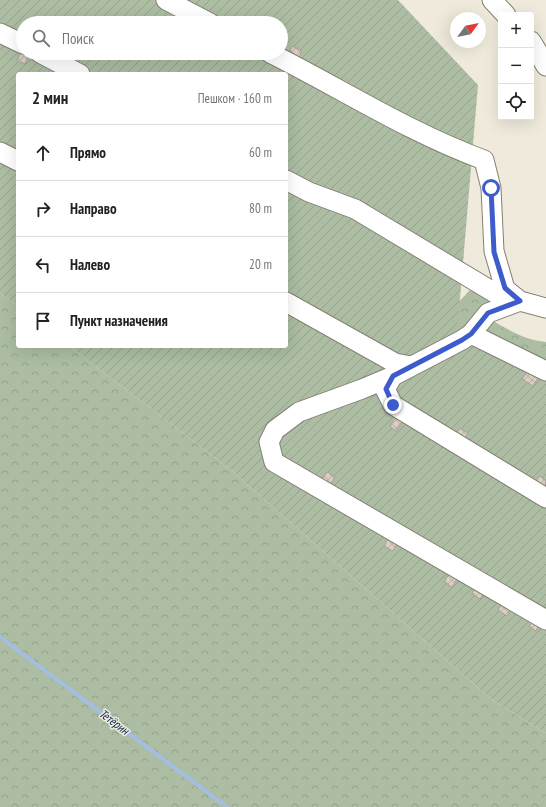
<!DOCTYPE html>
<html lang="ru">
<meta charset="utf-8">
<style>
:root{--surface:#fff;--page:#f6f6f6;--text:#222;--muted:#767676;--line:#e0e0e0}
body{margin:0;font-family:"PT Sans Narrow",sans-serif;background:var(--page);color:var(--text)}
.controls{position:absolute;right:12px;top:12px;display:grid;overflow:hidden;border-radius:4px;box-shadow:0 4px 16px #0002}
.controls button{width:36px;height:36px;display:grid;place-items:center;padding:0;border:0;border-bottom:1px solid var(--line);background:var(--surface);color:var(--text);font:20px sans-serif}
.compass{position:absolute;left:450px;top:12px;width:36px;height:36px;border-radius:50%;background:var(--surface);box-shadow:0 4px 16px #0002;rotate:57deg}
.stop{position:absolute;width:12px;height:12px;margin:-9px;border:3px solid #3d5bcd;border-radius:50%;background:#fff}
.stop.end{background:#3d5bcd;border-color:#fff;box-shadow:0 1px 4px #0008}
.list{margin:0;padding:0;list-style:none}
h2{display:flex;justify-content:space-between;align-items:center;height:52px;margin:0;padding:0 16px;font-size:17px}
h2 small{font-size:13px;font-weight:400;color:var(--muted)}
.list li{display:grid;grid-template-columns:26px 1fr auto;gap:12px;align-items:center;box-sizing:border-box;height:56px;padding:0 16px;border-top:1px solid var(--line)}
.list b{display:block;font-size:15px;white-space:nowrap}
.list em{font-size:13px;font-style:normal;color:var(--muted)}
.icon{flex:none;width:22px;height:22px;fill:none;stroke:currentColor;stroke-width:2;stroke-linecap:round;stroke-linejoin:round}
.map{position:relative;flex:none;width:546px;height:807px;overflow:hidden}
.search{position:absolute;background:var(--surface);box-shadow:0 4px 16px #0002;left:16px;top:16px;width:272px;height:44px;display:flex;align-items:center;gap:10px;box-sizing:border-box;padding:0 14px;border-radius:22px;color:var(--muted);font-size:15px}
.panel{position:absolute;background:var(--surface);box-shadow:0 4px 16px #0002;left:16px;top:72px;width:272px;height:276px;border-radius:4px}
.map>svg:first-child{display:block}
.forest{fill:url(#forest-crowns)}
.garden{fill:url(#garden-furrows);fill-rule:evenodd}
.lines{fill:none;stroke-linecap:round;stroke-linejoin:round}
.stream{stroke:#a2bee3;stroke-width:4}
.building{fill:url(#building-cross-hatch);stroke:#aca196}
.minor-casing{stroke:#848072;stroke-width:21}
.minor{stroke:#fff;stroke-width:19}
.route{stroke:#3d5bcd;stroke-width:5}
.labels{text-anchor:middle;stroke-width:3;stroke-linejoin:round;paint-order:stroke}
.water-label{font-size:12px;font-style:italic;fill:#052a57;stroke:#efeadb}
</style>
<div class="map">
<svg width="546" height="807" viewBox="0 0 546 807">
<defs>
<pattern id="forest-crowns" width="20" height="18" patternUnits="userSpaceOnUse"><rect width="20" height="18" fill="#acbda4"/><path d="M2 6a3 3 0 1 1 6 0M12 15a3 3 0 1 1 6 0" fill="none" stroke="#93a28c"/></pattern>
<pattern id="garden-furrows" width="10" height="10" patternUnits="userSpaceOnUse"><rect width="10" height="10" fill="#acbda4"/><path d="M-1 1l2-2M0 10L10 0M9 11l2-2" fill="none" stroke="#93a28c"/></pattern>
<pattern id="building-cross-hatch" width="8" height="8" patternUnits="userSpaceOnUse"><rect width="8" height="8" fill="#dacec2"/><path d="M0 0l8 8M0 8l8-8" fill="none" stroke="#bab0a6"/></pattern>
</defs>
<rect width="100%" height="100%" fill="#efeadb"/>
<!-- forest -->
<path class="forest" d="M471,289L495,297L486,307L483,314C502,327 523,340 546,342V374L460,326L453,308Z
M0,293L18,307V346H69L231,470L493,701L546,733V807H0Z"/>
<!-- garden -->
<path class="garden" d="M0,0H398L478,85L458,322L546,368V733L493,701L231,470L69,346H286V74H18V307L0,293ZM23,23H281V53H23Z"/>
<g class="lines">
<!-- stream -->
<path class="stream" d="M0,637L227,807"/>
</g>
<!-- building -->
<path class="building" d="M292,46L302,51L298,60L289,55Z
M21,51L29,54L25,64L17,61Z
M529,369L539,376L533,386L522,379Z
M397,415L404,419L396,431L390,426Z
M460,428L468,433L463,441L455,436Z
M327,472L335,477L328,487L321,481Z
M539,476L546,480L544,490L535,484Z
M389,536L398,541L393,551L384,547Z
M450,572L458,577L452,587L444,582Z
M476,586L485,591L480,599L472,594Z
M504,601L513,606L507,616L498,610Z
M534,619L540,623L536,631L529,627Z"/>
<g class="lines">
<defs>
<path id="minor" d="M166,0L210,23
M492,0L506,15
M0,33L23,44
M531,41L546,66
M40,53L80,74
M270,53C342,89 408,132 484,160L491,188L494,251L505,289L520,301L546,308
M0,152L18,161
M286,180L309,192L355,209L500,296L520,301L488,313L471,334L462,340L393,376L362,389L299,412L275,430L269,442L274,462L546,620
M286,302L395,363L411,366
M471,334L546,371
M393,376L385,389L393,405L546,498"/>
</defs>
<!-- minor casing -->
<use href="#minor" class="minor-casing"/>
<!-- minor -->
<use href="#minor" class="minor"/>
</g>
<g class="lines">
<!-- route -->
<path class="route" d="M393,405L386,389L393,376L462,340L471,334L488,313L520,301L505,288L494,252L491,188"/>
</g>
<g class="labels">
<!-- water labels -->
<g class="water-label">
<text transform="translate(114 722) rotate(37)" y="4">Тетёрин</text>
</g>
</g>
</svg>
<div class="controls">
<button>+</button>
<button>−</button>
<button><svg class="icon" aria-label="locate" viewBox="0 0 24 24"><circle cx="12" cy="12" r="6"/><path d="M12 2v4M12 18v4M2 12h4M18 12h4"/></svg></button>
</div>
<svg class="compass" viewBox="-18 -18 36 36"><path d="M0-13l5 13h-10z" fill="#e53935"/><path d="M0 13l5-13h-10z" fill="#767676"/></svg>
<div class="stop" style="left:491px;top:188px"></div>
<div class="stop end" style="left:393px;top:405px"></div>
<div class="search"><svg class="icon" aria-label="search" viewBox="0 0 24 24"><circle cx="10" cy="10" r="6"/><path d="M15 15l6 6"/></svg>Поиск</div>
<section class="panel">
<h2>2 мин<small>Пешком · 160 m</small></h2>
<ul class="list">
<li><svg class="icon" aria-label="ahead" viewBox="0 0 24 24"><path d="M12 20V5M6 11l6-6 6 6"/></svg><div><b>Прямо</b></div><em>60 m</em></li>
<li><svg class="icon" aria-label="right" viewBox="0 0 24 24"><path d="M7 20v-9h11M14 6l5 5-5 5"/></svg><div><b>Направо</b></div><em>80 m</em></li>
<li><svg class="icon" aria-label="left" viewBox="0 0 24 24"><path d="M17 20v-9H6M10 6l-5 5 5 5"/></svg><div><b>Налево</b></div><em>20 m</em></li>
<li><svg class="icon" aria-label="arrive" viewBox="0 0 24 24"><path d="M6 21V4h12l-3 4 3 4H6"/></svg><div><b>Пункт назначения</b></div></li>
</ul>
</section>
</div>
